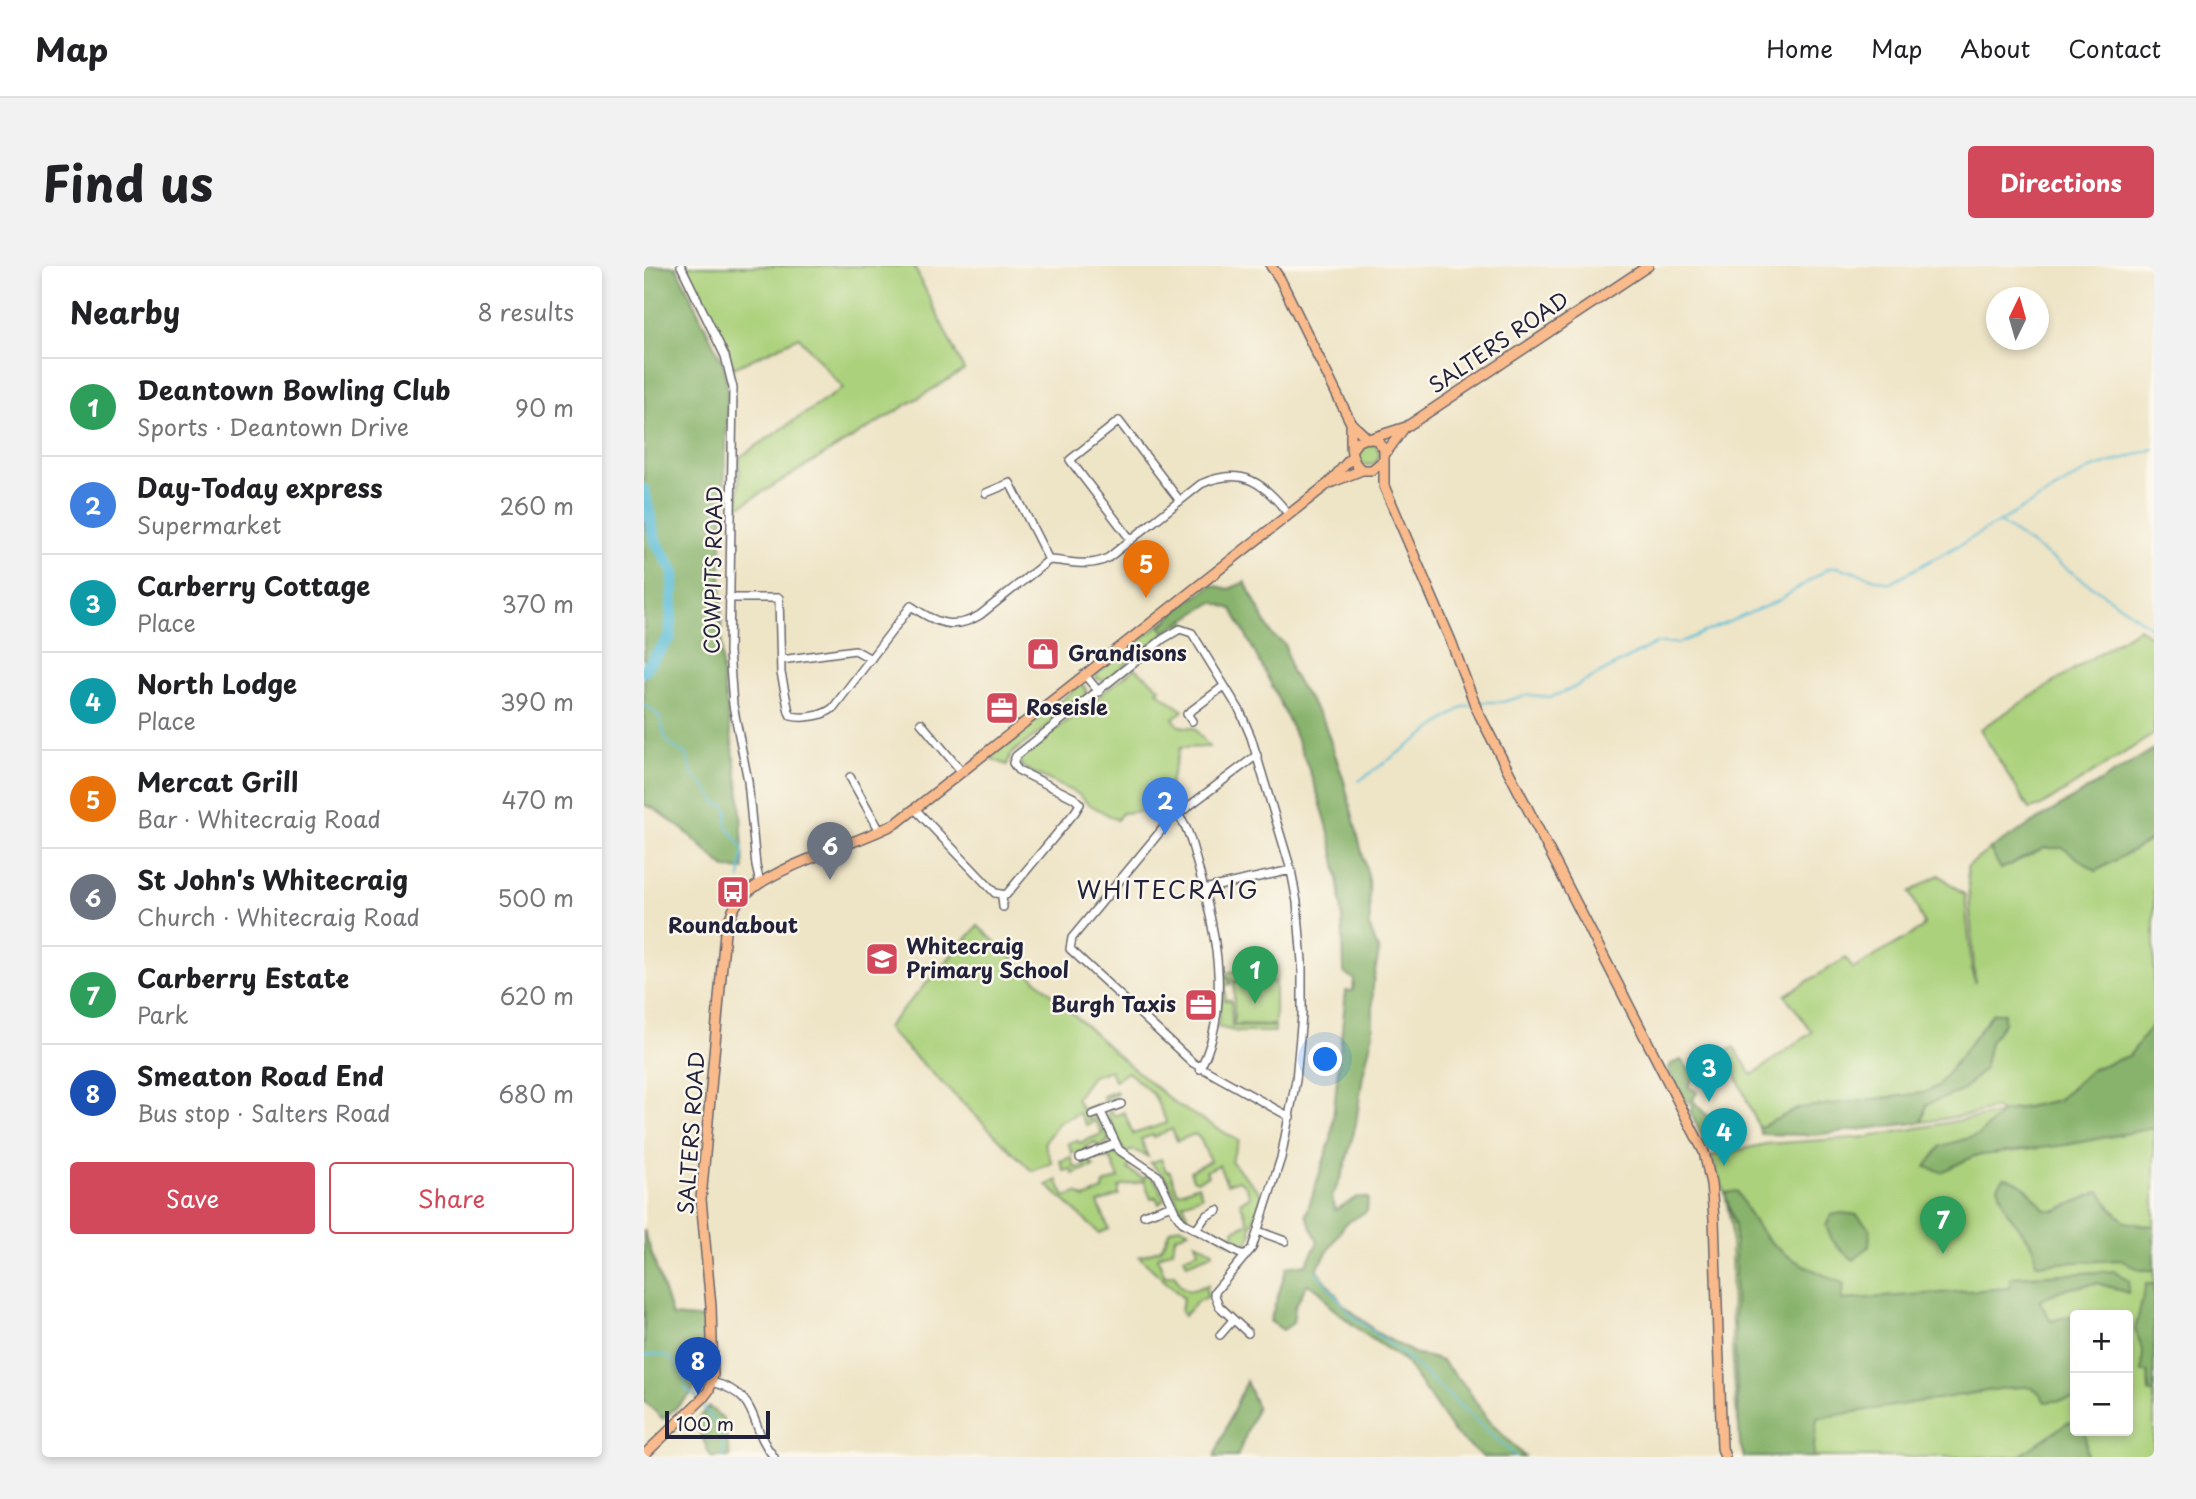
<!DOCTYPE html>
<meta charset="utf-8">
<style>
:root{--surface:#fff;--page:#f2f2f2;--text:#202124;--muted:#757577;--line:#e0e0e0;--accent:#d1495b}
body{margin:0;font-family:"Playpen Sans",sans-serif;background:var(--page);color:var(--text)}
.controls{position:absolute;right:21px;bottom:21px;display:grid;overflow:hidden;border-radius:7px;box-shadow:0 4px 10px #0003}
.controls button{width:63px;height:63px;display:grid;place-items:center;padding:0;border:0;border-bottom:2px solid var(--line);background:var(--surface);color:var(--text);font:35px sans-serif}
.compass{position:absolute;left:1342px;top:21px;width:63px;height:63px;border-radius:50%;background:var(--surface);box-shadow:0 4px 10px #0003;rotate:5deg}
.scale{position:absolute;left:21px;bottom:18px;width:105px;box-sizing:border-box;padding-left:7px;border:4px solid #22223b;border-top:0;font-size:19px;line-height:24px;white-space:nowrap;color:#22223b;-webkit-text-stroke:5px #fbf7ec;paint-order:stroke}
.you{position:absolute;left:682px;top:794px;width:24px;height:24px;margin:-18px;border:5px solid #fff;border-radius:50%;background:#1a73e8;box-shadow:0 0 0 10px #1a73e833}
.badge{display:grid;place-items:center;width:46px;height:46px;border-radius:50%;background:var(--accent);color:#fff;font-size:23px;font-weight:700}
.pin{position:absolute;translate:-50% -58px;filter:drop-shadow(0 2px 4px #0008)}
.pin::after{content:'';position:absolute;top:37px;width:24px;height:21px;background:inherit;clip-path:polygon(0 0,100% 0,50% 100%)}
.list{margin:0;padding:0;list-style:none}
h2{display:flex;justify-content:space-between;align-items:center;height:91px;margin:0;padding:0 28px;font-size:30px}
h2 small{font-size:23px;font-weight:400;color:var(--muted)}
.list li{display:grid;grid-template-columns:46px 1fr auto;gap:21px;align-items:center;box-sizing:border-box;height:98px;padding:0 28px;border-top:2px solid var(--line)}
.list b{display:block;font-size:26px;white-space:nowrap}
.list p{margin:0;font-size:23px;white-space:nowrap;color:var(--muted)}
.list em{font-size:23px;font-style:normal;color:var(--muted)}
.actions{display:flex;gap:14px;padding:21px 28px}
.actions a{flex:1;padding:16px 0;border:2px solid var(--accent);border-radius:7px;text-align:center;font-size:24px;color:var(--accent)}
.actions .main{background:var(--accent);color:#fff}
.map{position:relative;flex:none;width:1510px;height:1191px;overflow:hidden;border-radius:7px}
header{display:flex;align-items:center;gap:42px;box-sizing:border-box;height:98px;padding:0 35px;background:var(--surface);border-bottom:2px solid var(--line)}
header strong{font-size:33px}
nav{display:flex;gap:38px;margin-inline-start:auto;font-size:24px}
.intro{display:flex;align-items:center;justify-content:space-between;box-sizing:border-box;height:168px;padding:0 42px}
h1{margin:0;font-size:49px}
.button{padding:18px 32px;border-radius:7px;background:var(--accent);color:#fff;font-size:24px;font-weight:700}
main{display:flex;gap:42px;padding:0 42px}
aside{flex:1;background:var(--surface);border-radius:7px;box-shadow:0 4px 10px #0003}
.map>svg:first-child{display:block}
.green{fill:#abd17c;stroke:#667a5c;stroke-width:2;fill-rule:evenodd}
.forest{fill:#88b36c;stroke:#556a54;stroke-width:2}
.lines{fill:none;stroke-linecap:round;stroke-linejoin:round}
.stream{stroke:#59bcd7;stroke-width:2}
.river{stroke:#59bcd7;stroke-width:12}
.minor-casing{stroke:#69666c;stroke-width:10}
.major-casing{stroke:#69666c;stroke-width:12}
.minor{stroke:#fff;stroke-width:7}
.major{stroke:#fabb8c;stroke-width:9}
.labels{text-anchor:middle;stroke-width:5;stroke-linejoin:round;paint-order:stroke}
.street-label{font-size:21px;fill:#22223b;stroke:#fbf7ec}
.poi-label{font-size:21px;font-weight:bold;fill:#22223b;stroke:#fbf7ec;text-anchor:start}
.quarter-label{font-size:24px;letter-spacing:2px;fill:#22223b;stroke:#fbf7ec}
</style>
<header>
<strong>Map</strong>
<nav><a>Home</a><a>Map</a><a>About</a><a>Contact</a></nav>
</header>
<div class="intro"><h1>Find us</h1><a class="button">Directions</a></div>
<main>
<aside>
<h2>Nearby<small>8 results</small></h2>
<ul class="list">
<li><span class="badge" style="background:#2e9e5b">1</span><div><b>Deantown Bowling Club</b><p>Sports · Deantown Drive</p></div><em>90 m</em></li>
<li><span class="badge" style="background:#3f7fe0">2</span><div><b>Day-Today express</b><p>Supermarket</p></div><em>260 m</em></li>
<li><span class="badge" style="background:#0f9aa8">3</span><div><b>Carberry Cottage</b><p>Place</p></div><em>370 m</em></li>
<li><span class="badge" style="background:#0f9aa8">4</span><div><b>North Lodge</b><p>Place</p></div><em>390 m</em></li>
<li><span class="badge" style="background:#e8710a">5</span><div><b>Mercat Grill</b><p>Bar · Whitecraig Road</p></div><em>470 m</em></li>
<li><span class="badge" style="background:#6b7280">6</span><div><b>St John's Whitecraig</b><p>Church · Whitecraig Road</p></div><em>500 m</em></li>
<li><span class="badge" style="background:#2e9e5b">7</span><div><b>Carberry Estate</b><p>Park</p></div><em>620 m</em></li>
<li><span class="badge" style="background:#1a4fb4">8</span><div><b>Smeaton Road End</b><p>Bus stop · Salters Road</p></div><em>680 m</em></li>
</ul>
<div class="actions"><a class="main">Save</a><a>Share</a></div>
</aside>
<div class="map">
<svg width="1510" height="1191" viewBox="0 0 1510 1191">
<rect width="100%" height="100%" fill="#fbf7ec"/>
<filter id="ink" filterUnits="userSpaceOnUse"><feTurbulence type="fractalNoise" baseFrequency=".0143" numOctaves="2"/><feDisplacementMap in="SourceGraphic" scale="14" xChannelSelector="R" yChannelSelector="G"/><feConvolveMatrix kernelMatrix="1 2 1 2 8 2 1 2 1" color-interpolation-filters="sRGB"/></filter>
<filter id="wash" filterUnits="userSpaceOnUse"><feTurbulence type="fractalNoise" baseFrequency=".00686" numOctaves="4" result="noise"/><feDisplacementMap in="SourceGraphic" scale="28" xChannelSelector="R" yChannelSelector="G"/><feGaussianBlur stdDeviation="1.57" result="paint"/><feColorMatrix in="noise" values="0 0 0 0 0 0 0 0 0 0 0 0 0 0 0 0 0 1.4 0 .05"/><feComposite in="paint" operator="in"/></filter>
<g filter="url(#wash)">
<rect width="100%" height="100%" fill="#eee4c6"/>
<!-- green -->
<path class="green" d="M41,0H270L320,104L94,241L96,191L199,122L155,71L90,102Z
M713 188a11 11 0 1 1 22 0a11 11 0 1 1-22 0Z
M538,342L543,359H532L460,415L452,412L453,407Z
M1495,362L1510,372V468L1397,540L1385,543L1336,463Z
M491,402L516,422L513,425L539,445L529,452L535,460L550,462L565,481L536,482L523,527L534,541L515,559L501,545L478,547L473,554L443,537L434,528L378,501L376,495L378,490Z
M435,420L441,421L443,430L367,488L363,499L345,492Z
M1510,572V759L1485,790L1448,803L1510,811V1191H1100L1092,1143L1088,1081L1087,959L1081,927L1067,890L1122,878L1224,871L1358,847L1351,842L1324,849L1278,856L1283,838L1318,825L1340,803L1346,776L1360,757L1348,748L1294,820L1280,827L1155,842L1115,862L1082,786L1090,781L1108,809L1168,766L1141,729L1202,692L1209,703L1277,663L1280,658L1266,626L1295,609L1321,629L1328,706L1331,717L1323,601L1346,583L1357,603L1400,582H1420L1452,605ZM1431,1049H1484V1165H1431Z
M334,660L477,792L533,839L595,875L587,895L619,930C615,942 610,951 606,964L608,967L602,980H594L580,974L591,968L590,964L605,957L596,936L606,931L602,920L595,914L583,918L575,899L562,905L564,910L553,915L549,913L546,905L566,895L557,874L551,868L533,875L528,863L510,871L509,869L497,873L504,891L490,884L481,887L463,849L467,844L470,850L480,846L489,868L523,857L510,829L484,806L470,814L466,804L448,810L432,832L438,844L460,836L459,830L472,825L473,828L463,832L464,838L442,848L444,853L452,851L457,853L465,875L454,881L451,876L441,881V887L433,885L428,887L424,877L433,874L435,877L458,868L452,855L442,859L435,847L415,856L400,877L408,897L388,905L242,762Z
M633,700L632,715H589L579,707Z
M579,709L587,717V718L581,719V734H587L588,760L631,761V766H594L574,761Z
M590,717H631V759L590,758Z
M465,884L486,898L484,903L500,913L503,908L513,917L520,934L515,938L512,931L507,933L500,915L475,921V929L454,937L465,963L455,967L403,919L413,914L421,931L433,927L441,932L459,924L460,918L475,912L466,892L459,893L457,889Z
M427,891L431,902L440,900L443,893L450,900L429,908L427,903L420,905L416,895Z
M517,893L522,905L526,906L534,927L554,919L558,930L539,937L544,949L540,950L523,913L506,897Z
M536,960L545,965L531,971L529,984L513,991L521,1010L530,1008L537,1020L545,1025L564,1019L562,1025L564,1031L554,1035L540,1050L537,1046L539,1032L495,991L517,983L526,964Z
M551,976L569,985L568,988L543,998L540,991L555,985Z"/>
<!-- forest -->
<path class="forest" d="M0,0H32L80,100L84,133L77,296L78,409L96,530L100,604L81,602L42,566L9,542L0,539Z
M601,316L628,369L641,378L647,406L680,456L700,515L725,614L726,662L735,686L729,716V767L719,809L712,857L700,904L688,931L691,944L713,931L724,932L723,945L701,958L673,1003L699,1038L735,1068L770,1087L798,1095L823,1122L843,1153L881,1191H839L811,1168L761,1095L719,1067L686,1040L675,1024L663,1018L651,1041L649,1057L639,1064L626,1055L643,1001L662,998L674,976L662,949L687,873L702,725H709L710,713L700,707C699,664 698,621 688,579C669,495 628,418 588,343L569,336L521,366L517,361L533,344L568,319L585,323Z
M1510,483V572L1452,605L1419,582H1400L1357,603L1346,583Z
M1349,747H1360V757L1346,776L1340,803L1318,825L1283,838L1278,856L1170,869L1117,868L1115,862L1155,842L1279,827L1294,820Z
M1508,759H1510V862L1422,879L1330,890L1298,906L1282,901L1297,880L1335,869L1358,846L1414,834L1448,803L1485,790Z
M1037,794L1051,810L1044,820L1053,826L1049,834C1056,844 1073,859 1084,864V872L1075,879L1061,876L1046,846L1048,842L1046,836L1039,834L1024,804L1027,798Z
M1360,912C1378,913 1390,930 1401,944H1413L1456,925L1467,942L1481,956L1510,960V1004H1496L1478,994L1392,998L1389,980L1362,944L1354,920Z
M1093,925C1101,939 1108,956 1119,968C1140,993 1171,1005 1200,1018L1198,1034L1365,1022L1367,1011L1471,1005L1485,1015L1484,1027L1453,1017L1417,1024L1395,1034L1407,1055L1440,1046V1049H1431V1133L1401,1136C1392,1117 1380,1121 1362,1122L1173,1152L1169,1191H1100L1096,1178L1091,1081V960L1081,927Z
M1198,947L1213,949L1226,963L1225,980L1210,994C1195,984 1188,977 1182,960L1187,949Z
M0,964L28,1050L63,1053L61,1103L46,1129L19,1153L0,1135Z
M1502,1018H1510V1126H1505L1504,1106H1498L1499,1084L1491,1064Z
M602,1115L613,1141L593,1191H570Z
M65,1141L79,1152L86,1191H67L51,1156Z
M1431,1156V1165H1441L1443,1191H1371L1375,1190L1423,1157Z"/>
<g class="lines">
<!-- stream -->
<path class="stream" d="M1355,256L1510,363
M835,436H858L883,429L907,431L927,423L1012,377H1035L1134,335L1185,302L1194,301L1245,317L1321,276L1446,203L1510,183
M0,438L16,451C21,472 21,479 42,488L49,510L57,515L73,538L80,539L84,544L82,559L99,582L96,613
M715,515L819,441L827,439
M672,1005L706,1048L760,1089L872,1191
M0,1090C24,1084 41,1099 42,1123L53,1132
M58,1140L78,1165L79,1191"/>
<!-- river -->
<path class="river" d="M0,224L11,274L30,306L26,371L0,405"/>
</g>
</g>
<g filter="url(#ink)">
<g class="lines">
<defs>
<path id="minor" d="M37,0L81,90L89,122L85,386L89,439L104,515L112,600L116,617
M342,227L366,217L405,294
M487,274L426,194L475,155L536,235
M85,332H135L137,407L145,446L147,450C160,453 179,450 189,442L267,340C291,357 310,365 336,349L405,294C426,295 444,302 464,292L557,218C598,200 620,216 645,249
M137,394L211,384L227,393
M440,408L455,426
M548,455L543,448L580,420
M277,457L317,505
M613,489L525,555L428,672L426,683L549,797L646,851
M206,511L236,565
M271,543L351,627L362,629L431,546L436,538L430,532L374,504L369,497L372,490L519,373L536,363L548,367L596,445L607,471L647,604L653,636L658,696V749L652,814L637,892L608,982L570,1027L575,1040L604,1067
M533,548C545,561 548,580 553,597C571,661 589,740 556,803
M560,623L647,604
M358,630L359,641
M457,846L475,884L514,910L531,946L538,956L600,990
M448,849L477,838
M436,892L471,878
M500,949L528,939
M552,964L562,950L574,944
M614,965L641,975
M576,1069L589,1054
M68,1116C119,1130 103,1159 130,1191"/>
<path id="major" d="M627,0L636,13L707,157L723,172
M707,157C708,173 703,194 718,204
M728,172L762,161L1004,0
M709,182L714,175L723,172L733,174L740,183V220L807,375L833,444L1060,886L1067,918L1070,953L1078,1182L1081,1191
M741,188L760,162
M686,217L718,204H728L739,195
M0,1189L59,1132L65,1124L69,1109L67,1040L57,933L81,666C85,655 87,645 94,636C123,600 211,580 254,556L685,217L708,191"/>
</defs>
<!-- minor casing -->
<use href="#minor" class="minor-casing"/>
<!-- major casing -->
<use href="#major" class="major-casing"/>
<!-- minor -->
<use href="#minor" class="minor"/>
<!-- major -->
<use href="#major" class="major"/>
</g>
</g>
<!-- icons -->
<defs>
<symbol id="shop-square" viewBox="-11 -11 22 22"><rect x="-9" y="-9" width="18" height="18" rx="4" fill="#d1495b" stroke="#fbf7ec"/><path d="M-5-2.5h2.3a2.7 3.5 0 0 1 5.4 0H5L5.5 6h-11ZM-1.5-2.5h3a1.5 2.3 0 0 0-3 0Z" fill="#fff"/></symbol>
<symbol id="office-square" viewBox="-11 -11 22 22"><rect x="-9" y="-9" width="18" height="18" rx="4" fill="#d1495b" stroke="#fbf7ec"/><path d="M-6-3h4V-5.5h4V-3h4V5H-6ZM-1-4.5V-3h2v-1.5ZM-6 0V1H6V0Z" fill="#fff"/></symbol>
<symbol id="bus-square" viewBox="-11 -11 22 22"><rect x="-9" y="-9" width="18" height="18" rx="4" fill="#d1495b" stroke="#fbf7ec"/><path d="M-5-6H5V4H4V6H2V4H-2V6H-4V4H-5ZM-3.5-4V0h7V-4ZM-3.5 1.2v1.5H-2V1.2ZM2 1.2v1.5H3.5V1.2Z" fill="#fff"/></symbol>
<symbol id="school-square" viewBox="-11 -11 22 22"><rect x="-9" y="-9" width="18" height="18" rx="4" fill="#d1495b" stroke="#fbf7ec"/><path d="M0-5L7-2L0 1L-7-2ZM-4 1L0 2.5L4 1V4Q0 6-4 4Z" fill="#fff"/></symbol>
</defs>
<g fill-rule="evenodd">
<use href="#shop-square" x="380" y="369" width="38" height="38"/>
<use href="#office-square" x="339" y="423" width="38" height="38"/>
<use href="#bus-square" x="70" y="607" width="38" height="38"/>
<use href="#school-square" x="219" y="674" width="38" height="38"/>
<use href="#office-square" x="538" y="720" width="38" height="38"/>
</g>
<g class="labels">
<!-- street labels -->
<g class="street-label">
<text transform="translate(855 77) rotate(-34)" y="7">SALTERS ROAD</text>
<text transform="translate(70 304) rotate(-89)" y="7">COWPITS ROAD</text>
<text transform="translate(48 867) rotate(-86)" y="7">SALTERS ROAD</text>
</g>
<!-- poi labels -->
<g class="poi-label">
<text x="424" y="395">Grandisons</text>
<text x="382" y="449">Roseisle</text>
<text x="89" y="667" text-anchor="middle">Roundabout</text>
<text x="262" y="688">Whitecraig<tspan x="262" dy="24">Primary School</tspan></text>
<text x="532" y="746" text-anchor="end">Burgh Taxis</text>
</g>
<!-- quarter labels -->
<g class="quarter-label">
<text x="524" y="633">WHITECRAIG</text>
</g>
</g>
</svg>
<div class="controls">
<button>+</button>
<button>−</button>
</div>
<svg class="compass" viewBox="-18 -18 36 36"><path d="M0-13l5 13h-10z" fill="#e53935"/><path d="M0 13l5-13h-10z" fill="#757577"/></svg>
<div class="scale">100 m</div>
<div class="you"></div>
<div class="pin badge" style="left:611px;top:738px;background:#2e9e5b">1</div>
<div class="pin badge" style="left:521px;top:569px;background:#3f7fe0">2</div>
<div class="pin badge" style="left:1065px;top:836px;background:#0f9aa8">3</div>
<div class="pin badge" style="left:1080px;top:900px;background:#0f9aa8">4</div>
<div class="pin badge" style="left:502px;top:332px;background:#e8710a">5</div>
<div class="pin badge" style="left:186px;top:614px;background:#6b7280">6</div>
<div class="pin badge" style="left:1299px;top:988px;background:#2e9e5b">7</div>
<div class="pin badge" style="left:54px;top:1129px;background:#1a4fb4">8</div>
</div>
</main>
